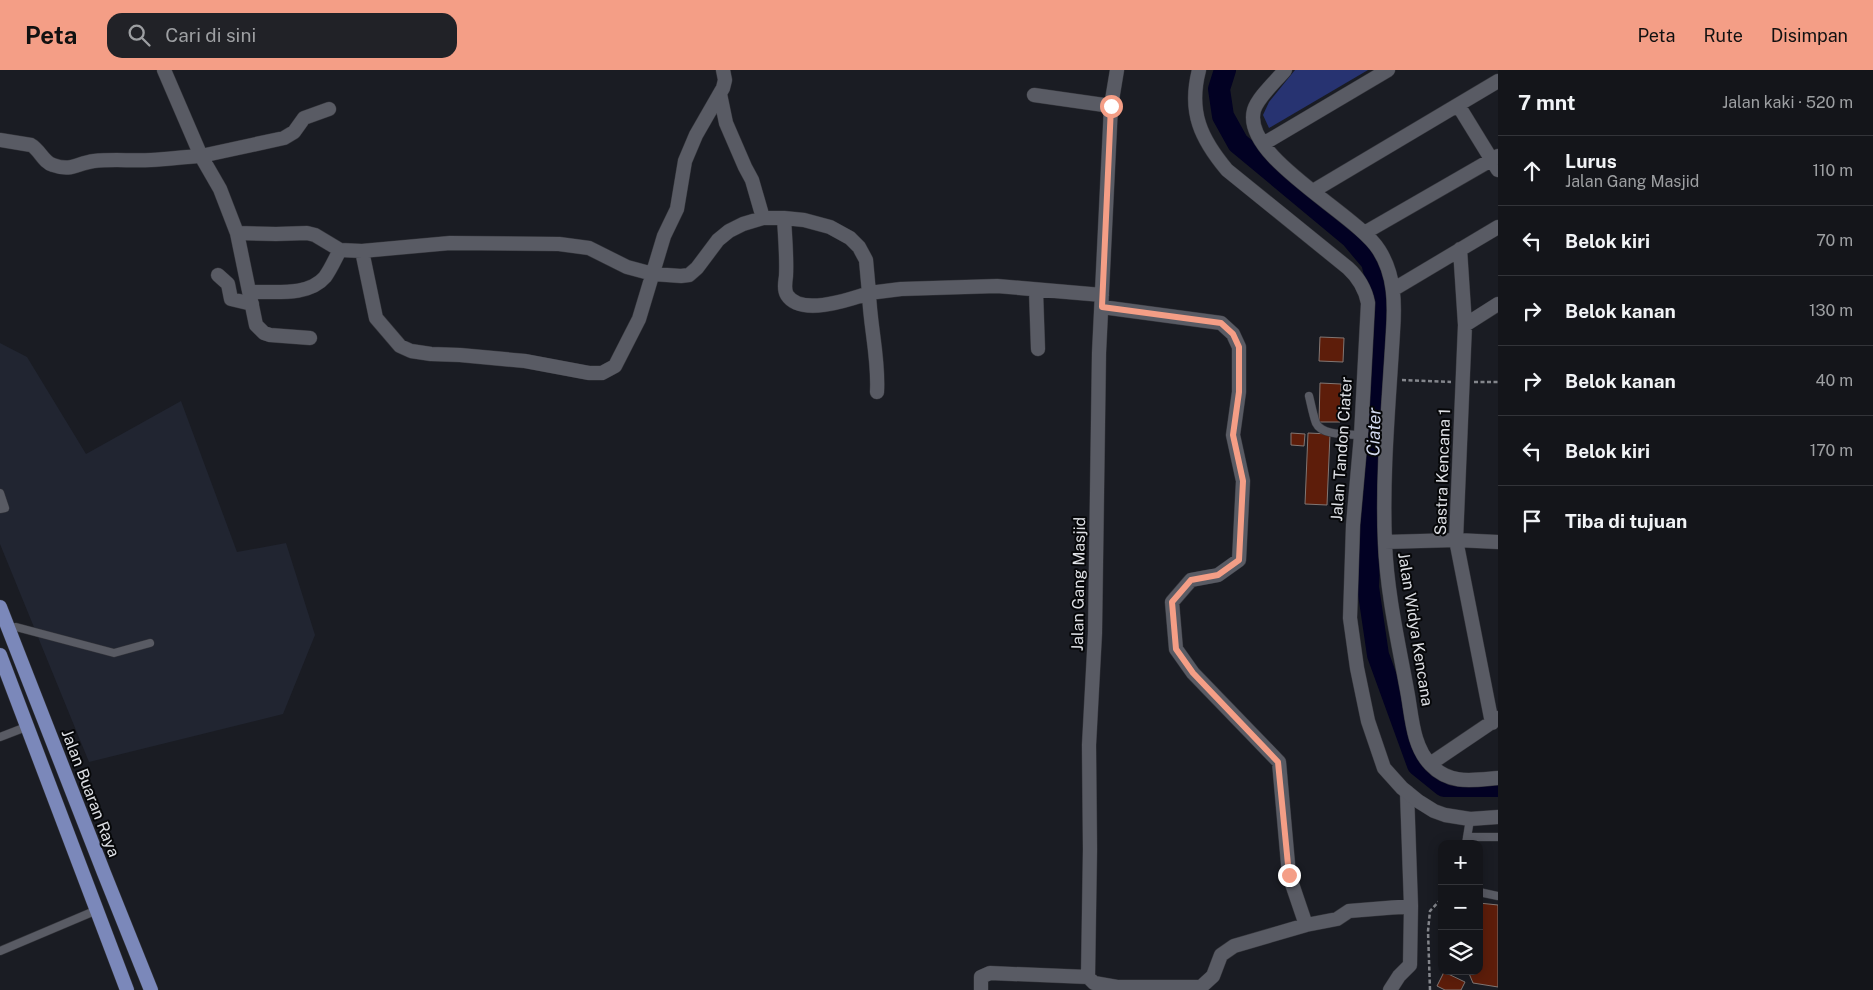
<!DOCTYPE html>
<html lang="id">
<meta charset="utf-8">
<style>
:root{--surface:#14151a;--page:#212227;--text:#f1f3f6;--muted:#9d9fa2;--line:#333439;--accent:#f49e86}
body{margin:0;font-family:"Public Sans",sans-serif;background:var(--page);color:var(--text)}
.controls{position:absolute;right:15px;bottom:15px;display:grid;overflow:hidden;border-radius:10px;box-shadow:0 2px 12px #0003}
.controls button{width:45px;height:45px;display:grid;place-items:center;padding:0;border:0;border-bottom:1px solid var(--line);background:var(--surface);color:var(--text);font:25px sans-serif}
.stop{position:absolute;width:15px;height:15px;margin:-11px;border:4px solid #f49e86;border-radius:50%;background:#fff}
.stop.end{background:#f49e86;border-color:#fff;box-shadow:0 1px 5px #0008}
.list{margin:0;padding:0;list-style:none}
h2{display:flex;justify-content:space-between;align-items:center;height:65px;margin:0;padding:0 20px;font-size:21px}
h2 small{font-size:16px;font-weight:400;color:var(--muted)}
.list li{display:grid;grid-template-columns:32px 1fr auto;gap:15px;align-items:center;box-sizing:border-box;height:70px;padding:0 20px;border-top:1px solid var(--line)}
.list b{display:block;font-size:19px;white-space:nowrap}
.list p{margin:0;font-size:16px;white-space:nowrap;color:var(--muted)}
.list em{font-size:16px;font-style:normal;color:var(--muted)}
.icon{flex:none;width:28px;height:28px;fill:none;stroke:currentColor;stroke-width:2;stroke-linecap:round;stroke-linejoin:round}
.map{position:relative;flex:none;width:1498px;height:920px;overflow:hidden}
header{display:flex;align-items:center;gap:30px;box-sizing:border-box;height:70px;padding:0 25px;background:var(--accent);color:#111}
header strong{font-size:24px}
nav{display:flex;gap:28px;margin-inline-start:auto;font-size:18px}
.search{width:350px;height:45px;background:var(--page);display:flex;align-items:center;gap:12px;box-sizing:border-box;padding:0 18px;border-radius:15px;color:var(--muted);font-size:19px}
main{display:flex}
aside{flex:1;background:var(--surface)}
.map>svg:first-child{display:block}
.built{fill:#212531}
.green{fill:#273371}
.lines{fill:none;stroke-linecap:round;stroke-linejoin:round}
.river{stroke:#020123;stroke-width:22}
.building{fill:#5d1d0a;stroke:#817673}
.service-casing{stroke:#35363c;stroke-width:9}
.minor-casing{stroke:#35363c;stroke-width:15}
.tertiary-casing{stroke:#35363c;stroke-width:15}
.primary-casing{stroke:#35363c;stroke-width:15}
.path{stroke:#84868c;stroke-width:2.5;stroke-dasharray:4 2.5;stroke-linecap:butt}
.service{stroke:#595b64;stroke-width:8}
.minor{stroke:#595b64;stroke-width:14}
.tertiary{stroke:#595b64;stroke-width:14}
.primary{stroke:#7b88ba;stroke-width:14}
.route{stroke:#f49e86;stroke-width:6}
.labels{text-anchor:middle;stroke-width:4;stroke-linejoin:round;paint-order:stroke}
.street-label{font-size:16px;fill:#dee0e5;stroke:#060709}
.water-label{font-size:18px;font-style:italic;fill:#d2d9ee;stroke:#060709}
</style>
<header>
<strong>Peta</strong>
<div class="search"><svg class="icon" aria-label="search" viewBox="0 0 24 24"><circle cx="10" cy="10" r="6"/><path d="M15 15l6 6"/></svg>Cari di sini</div>
<nav><a>Peta</a><a>Rute</a><a>Disimpan</a></nav>
</header>
<main>
<div class="map">
<svg width="1498" height="920" viewBox="0 0 1498 920">
<rect width="100%" height="100%" fill="#1a1c23"/>
<!-- built -->
<path class="built" d="M0,273L27,287L86,384L181,331L237,482L286,473L315,565L283,644L89,692L0,474Z"/>
<!-- green -->
<path class="green" d="M1295,0H1368L1269,58L1263,45L1269,32Z"/>
<g class="lines">
<!-- river -->
<path class="river" d="M1225,0L1219,19L1223,46L1238,73L1351,167L1372,192L1380,224L1368,517L1378,585L1418,695L1444,716H1498"/>
</g>
<!-- building -->
<path class="building" d="M1320,267L1344,268L1343,292L1319,291Z
M1320,313L1341,314V331H1343V339H1341L1340,352H1319Z
M1291,363L1305,364L1304,376L1291,375Z
M1308,363L1330,364L1327,435L1305,434Z
M1479,833L1498,835V917L1473,913L1468,901H1479Z
M1444,902L1465,912L1461,920H1445L1437,916Z"/>
<g class="lines">
<defs>
<path id="service" d="M1309,326C1311,334 1313,345 1316,353C1322,366 1348,364 1361,365
M0,423L5,438L0,439
M8,559L16,557L114,583L150,573
M0,667L26,657
M1467,767H1498
M1466,774L1470,749
M1479,822L1498,826
M0,881L97,840"/>
<path id="minor" d="M1285,0C1276,11 1258,27 1254,40C1241,87 1356,143 1379,180C1395,205 1395,234 1393,262C1389,332 1382,403 1385,473C1387,523 1398,571 1407,620C1412,645 1412,676 1431,695C1450,715 1473,710 1498,708
M720,24L726,53L745,97L752,110L763,148
M1034,25L1111,36
M1458,35L1498,100
M0,70L31,75C40,80 43,92 53,95C72,102 77,93 94,91C112,89 132,91 151,90C168,89 184,87 201,86L164,0
M1263,74L1388,0
M1313,121L1498,11
M784,148C785,167 787,187 786,206C785,213 784,220 787,225C801,247 851,229 869,223C870,257 879,288 877,322
M1366,162L1498,86
M237,163L276,164L307,163L315,165L340,180
M1460,179L1465,255L1456,470L1492,653
M362,181L376,248L400,276L411,281L431,284L460,285L525,291L589,303H602L615,296L639,249L664,166L677,139L685,91L696,65L723,18L725,10L723,0
M218,205L228,214L231,229L252,234
M1394,219L1498,157
M1036,221L1038,279
M250,222C273,221 308,227 325,207C331,199 335,189 340,180L362,181L450,173L559,174L589,178L627,197L653,204L681,206L689,205L697,198L718,170L729,161L743,154L763,148H784L804,150L830,157L850,168L859,177L866,190L869,223L901,219L997,216L1102,225
M1102,237L1221,253L1233,264L1239,277V322L1233,365L1243,411L1239,490L1218,505L1191,510L1172,532L1176,579L1193,603L1279,692L1289,805L1306,855
M1465,255L1498,234
M310,268L270,265L264,263L256,255L237,163L220,119L201,86L284,68L294,62L304,48L329,39
M1385,472L1456,470L1498,472
M1430,694L1498,648
M1407,722L1411,836
M1088,907L1094,913L1117,917H1201L1213,906L1221,885L1234,876L1306,855L1337,849L1349,841L1411,836L1410,895L1399,906L1390,920
M981,920V907L990,903L1088,907L1090,779L1089,675L1095,563L1099,283L1111,36L1117,0"/>
<path id="tertiary" d="M1199,0C1188,42 1201,69 1227,100L1348,198C1359,208 1365,218 1368,233L1361,365L1353,455L1350,548L1357,598L1368,651L1384,698L1402,718L1418,731L1434,741L1445,745L1470,749L1498,747"/>
<path id="primary" d="M0,537L104,803L151,920
M0,585L127,920"/>
</defs>
<!-- service casing -->
<use href="#service" class="service-casing"/>
<!-- minor casing -->
<use href="#minor" class="minor-casing"/>
<!-- tertiary casing -->
<use href="#tertiary" class="tertiary-casing"/>
<!-- primary casing -->
<use href="#primary" class="primary-casing"/>
<!-- path -->
<path class="path" d="M1402,310L1451,312
M1474,312H1498
M1430,920L1428,861L1430,841L1442,828"/>
<!-- service -->
<use href="#service" class="service"/>
<!-- minor -->
<use href="#minor" class="minor"/>
<!-- tertiary -->
<use href="#tertiary" class="tertiary"/>
<!-- primary -->
<use href="#primary" class="primary"/>
</g>
<g class="lines">
<!-- route -->
<path class="route" d="M1111,36L1102,237L1221,253L1233,264L1239,277V322L1233,365L1243,411L1239,490L1218,505L1191,510L1172,532L1176,579L1193,603L1278,692L1289,805"/>
</g>
<g class="labels">
<!-- street labels -->
<g class="street-label">
<text transform="translate(1341 379) rotate(-86)" y="6">Jalan Tandon Ciater</text>
<text transform="translate(1442 402) rotate(-88)" y="6">Sastra Kencana 1</text>
<text transform="translate(1078 514) rotate(-89)" y="6">Jalan Gang Masjid</text>
<text transform="translate(1416 559) rotate(81)" y="6">Jalan Widya Kencana</text>
<text transform="translate(91 723) rotate(69)" y="6">Jalan Buaran Raya</text>
</g>
<!-- water labels -->
<g class="water-label">
<text transform="translate(1374 362) rotate(-88)" y="6">Ciater</text>
</g>
</g>
</svg>
<div class="controls">
<button>+</button>
<button>−</button>
<button><svg class="icon" aria-label="layers" viewBox="0 0 24 24"><path d="M12 4l9 5-9 5-9-5zM3 14l9 5 9-5"/></svg></button>
</div>
<div class="stop" style="left:1111px;top:36px"></div>
<div class="stop end" style="left:1289px;top:805px"></div>
</div>
<aside>
<h2>7 mnt<small>Jalan kaki · 520 m</small></h2>
<ul class="list">
<li><svg class="icon" aria-label="ahead" viewBox="0 0 24 24"><path d="M12 20V5M6 11l6-6 6 6"/></svg><div><b>Lurus</b><p>Jalan Gang Masjid</p></div><em>110 m</em></li>
<li><svg class="icon" aria-label="left" viewBox="0 0 24 24"><path d="M17 20v-9H6M10 6l-5 5 5 5"/></svg><div><b>Belok kiri</b></div><em>70 m</em></li>
<li><svg class="icon" aria-label="right" viewBox="0 0 24 24"><path d="M7 20v-9h11M14 6l5 5-5 5"/></svg><div><b>Belok kanan</b></div><em>130 m</em></li>
<li><svg class="icon" aria-label="right" viewBox="0 0 24 24"><path d="M7 20v-9h11M14 6l5 5-5 5"/></svg><div><b>Belok kanan</b></div><em>40 m</em></li>
<li><svg class="icon" aria-label="left" viewBox="0 0 24 24"><path d="M17 20v-9H6M10 6l-5 5 5 5"/></svg><div><b>Belok kiri</b></div><em>170 m</em></li>
<li><svg class="icon" aria-label="arrive" viewBox="0 0 24 24"><path d="M6 21V4h12l-3 4 3 4H6"/></svg><div><b>Tiba di tujuan</b></div></li>
</ul>
</aside>
</main>
